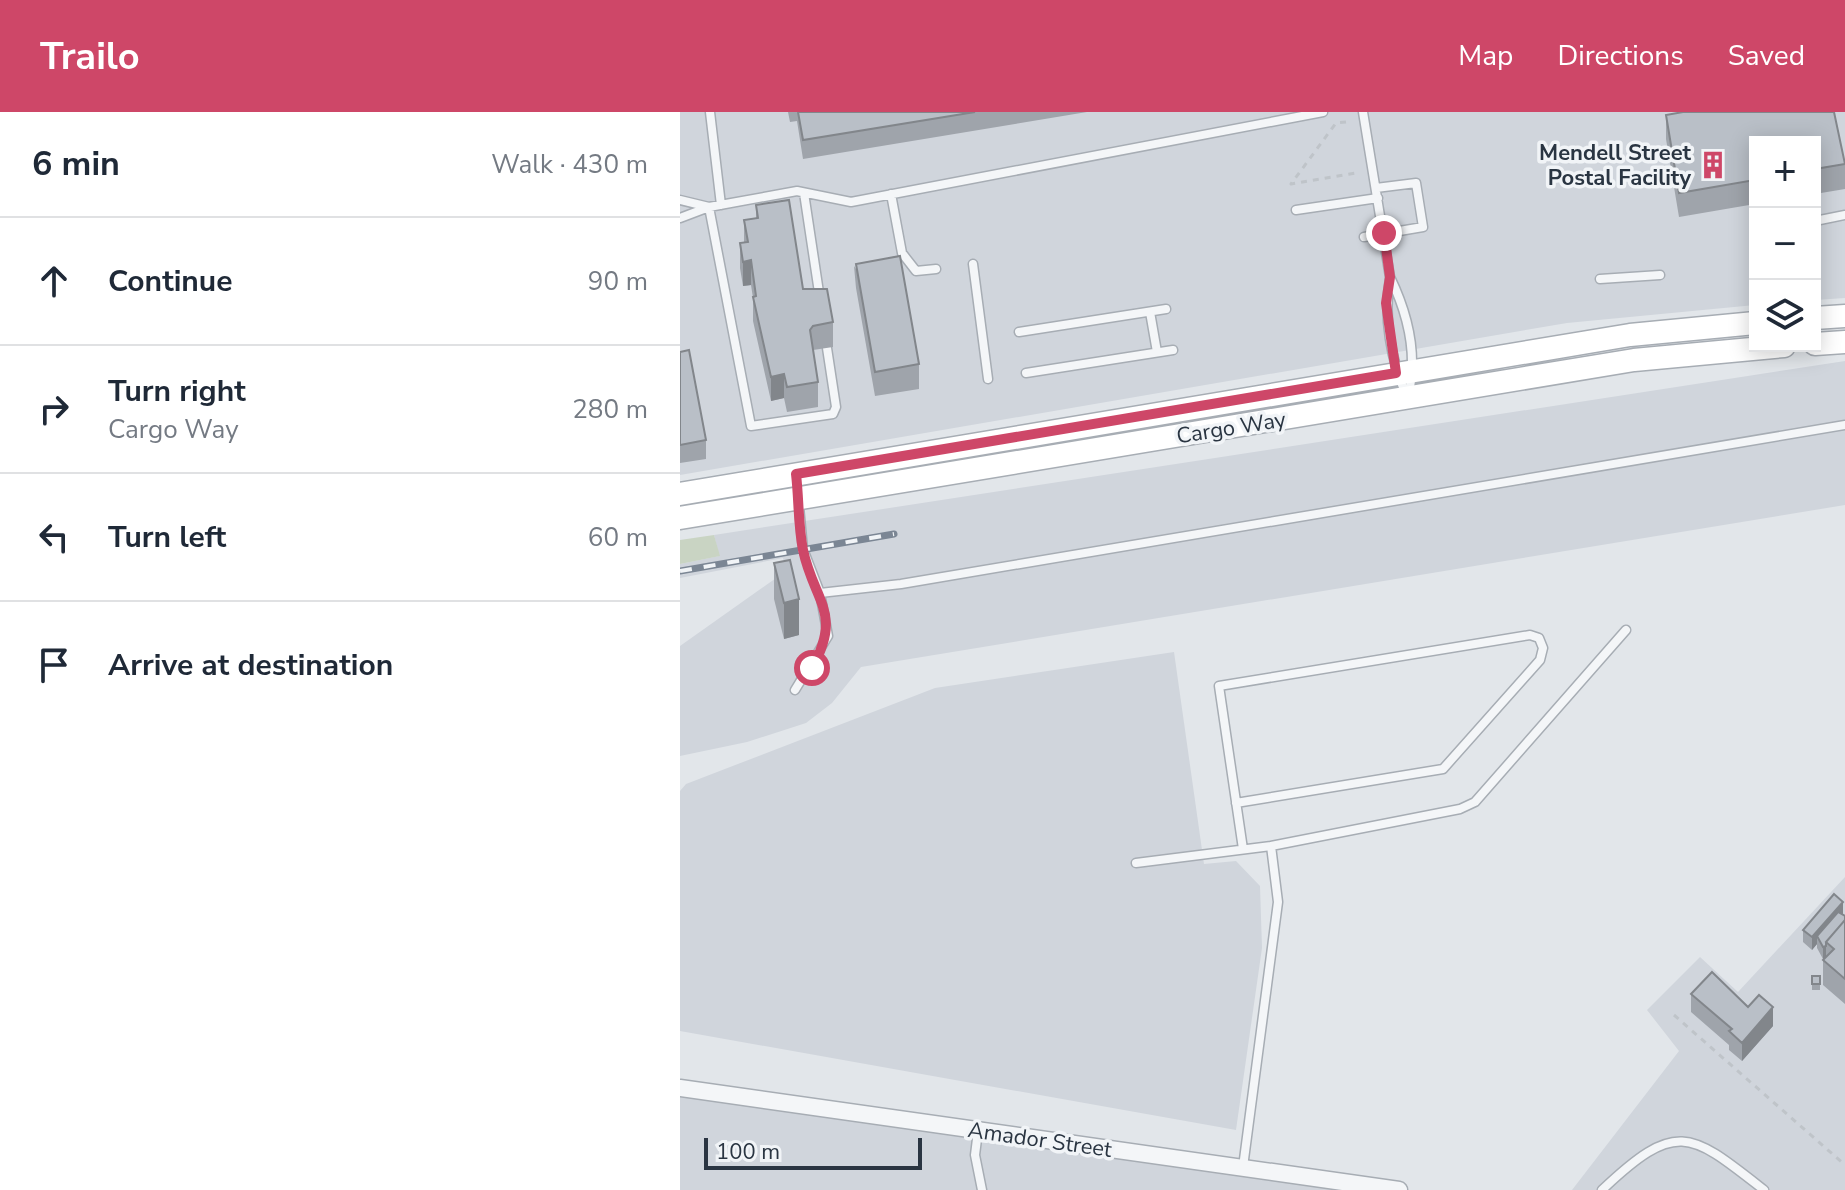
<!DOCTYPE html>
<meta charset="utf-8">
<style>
:root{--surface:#fff;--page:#f6f6f7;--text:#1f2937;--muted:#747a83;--line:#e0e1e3;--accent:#ce4768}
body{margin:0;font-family:"Nunito Sans",sans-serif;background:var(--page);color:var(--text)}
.controls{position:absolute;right:24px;top:24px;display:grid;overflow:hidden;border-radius:0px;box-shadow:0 4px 20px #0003}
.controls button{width:72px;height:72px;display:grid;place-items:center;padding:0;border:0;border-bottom:2px solid var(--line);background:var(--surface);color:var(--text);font:40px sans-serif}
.scale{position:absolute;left:24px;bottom:20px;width:218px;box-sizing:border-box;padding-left:8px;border:4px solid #2a3542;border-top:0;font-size:22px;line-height:28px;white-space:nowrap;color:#2a3542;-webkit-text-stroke:6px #f1f4f7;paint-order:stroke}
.stop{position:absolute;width:24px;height:24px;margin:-18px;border:6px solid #ce4768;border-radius:50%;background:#fff}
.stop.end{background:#ce4768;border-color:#fff;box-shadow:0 2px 8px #0008}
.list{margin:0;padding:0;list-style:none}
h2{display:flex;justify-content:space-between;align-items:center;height:104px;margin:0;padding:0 32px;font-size:34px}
h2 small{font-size:26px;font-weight:400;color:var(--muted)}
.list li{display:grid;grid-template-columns:52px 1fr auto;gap:24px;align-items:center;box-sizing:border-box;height:128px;padding:0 32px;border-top:2px solid var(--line)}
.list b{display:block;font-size:30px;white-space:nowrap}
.list p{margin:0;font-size:26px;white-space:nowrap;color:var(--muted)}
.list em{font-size:26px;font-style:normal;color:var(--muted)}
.icon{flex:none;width:44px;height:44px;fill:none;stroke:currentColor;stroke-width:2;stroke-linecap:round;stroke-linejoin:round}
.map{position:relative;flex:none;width:1165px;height:1078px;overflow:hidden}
header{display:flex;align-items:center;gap:48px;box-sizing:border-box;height:112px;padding:0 40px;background:var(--accent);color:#fff}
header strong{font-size:38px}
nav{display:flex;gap:44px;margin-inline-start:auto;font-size:28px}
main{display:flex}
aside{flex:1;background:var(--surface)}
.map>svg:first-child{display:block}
.built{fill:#d0d5dc}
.green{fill:#c9d4c3}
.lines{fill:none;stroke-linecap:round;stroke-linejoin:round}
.service-casing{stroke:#a7adb4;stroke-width:11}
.minor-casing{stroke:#a7adb4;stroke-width:19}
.secondary-casing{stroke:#a7adb4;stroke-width:25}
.path{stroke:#bfc4c9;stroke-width:3;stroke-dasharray:6 6;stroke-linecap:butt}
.service{stroke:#f4f6f8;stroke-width:8}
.minor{stroke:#f4f6f8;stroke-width:16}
.secondary{stroke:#fff;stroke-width:22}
.rail-casing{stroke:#7b8694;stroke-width:7}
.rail{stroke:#f1f4f7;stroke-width:4;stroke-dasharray:12;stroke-linecap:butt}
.wall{fill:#9fa4ab}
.shaded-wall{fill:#82868b}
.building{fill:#b9bfc7;stroke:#82868b;stroke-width:2}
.route{stroke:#ce4768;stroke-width:10}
.labels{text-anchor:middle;stroke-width:7;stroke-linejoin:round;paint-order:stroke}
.poi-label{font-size:22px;font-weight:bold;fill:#2a3542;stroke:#f1f4f7;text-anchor:end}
.street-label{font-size:22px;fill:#2a3542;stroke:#f1f4f7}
</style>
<header>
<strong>Trailo</strong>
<nav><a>Map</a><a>Directions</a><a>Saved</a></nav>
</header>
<main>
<aside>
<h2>6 min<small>Walk · 430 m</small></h2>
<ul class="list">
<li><svg class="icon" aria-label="ahead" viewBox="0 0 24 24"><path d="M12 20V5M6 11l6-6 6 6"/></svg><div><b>Continue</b></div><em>90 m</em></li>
<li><svg class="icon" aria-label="right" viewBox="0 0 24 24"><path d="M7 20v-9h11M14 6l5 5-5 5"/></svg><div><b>Turn right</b><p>Cargo Way</p></div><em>280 m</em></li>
<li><svg class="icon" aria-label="left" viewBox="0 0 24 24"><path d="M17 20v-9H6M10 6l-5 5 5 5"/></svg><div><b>Turn left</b></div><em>60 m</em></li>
<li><svg class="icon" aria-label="arrive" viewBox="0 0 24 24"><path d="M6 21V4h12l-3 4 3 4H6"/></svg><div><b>Arrive at destination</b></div></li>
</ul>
</aside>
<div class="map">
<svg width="1165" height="1078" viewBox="0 0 1165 1078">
<rect width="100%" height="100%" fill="#e2e6ea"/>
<!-- built -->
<path class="built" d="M0,0H1165V186L1135,188V30H1075V193L887,211L0,363Z
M1165,249V393L181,555L152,591L126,611L67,630L0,644V534L106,459L103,446L0,466V452L39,444L34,423Z
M494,540L524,752L556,749L580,774L582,836L556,1018L0,919V679L6,672L255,576Z
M1165,765V1078H892L999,939L967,898L1020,845L1058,880Z
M0,976L689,1078H0Z"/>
<!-- green -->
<path class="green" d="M34,423L40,444L0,452V428Z"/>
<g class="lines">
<defs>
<path id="service" d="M30,0L41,93
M683,0L710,165C728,202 738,244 728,285
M124,81L140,187
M211,82L222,141L236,159L256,157
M0,88L29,95L0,106
M616,98L698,86
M1135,109L1165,103
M684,125L743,115L736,71L696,76
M293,152L308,267
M710,166C703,205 711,249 727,285
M920,167L980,163
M470,200L477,240
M339,220L486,197
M147,236L156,295L153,302L71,314L29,95L117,79L171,90L643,0
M346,261L493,238
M140,481L221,472L1165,313
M115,578L148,524L140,481L123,437L116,363
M556,691L763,657L860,548L863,536L859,526L850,523L539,574L563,737
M591,734L780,697L795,690L946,518
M456,751L591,734L598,790L563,1055
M298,1019L295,1043L302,1078
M922,1078C997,1007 1010,1020 1084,1078"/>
<path id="minor" d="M0,976L719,1078"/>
<path id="secondary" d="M1135,206L1165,204
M1135,232L1165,230
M0,382L950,223L1075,211
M0,406L954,248L1104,234"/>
</defs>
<!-- service casing -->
<use href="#service" class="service-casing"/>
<!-- minor casing -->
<use href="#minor" class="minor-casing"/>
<!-- secondary casing -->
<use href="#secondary" class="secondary-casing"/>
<!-- path -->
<path class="path" d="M666,10L656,11L611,72L676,61
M994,903L1165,1053"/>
<!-- service -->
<use href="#service" class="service"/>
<!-- minor -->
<use href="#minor" class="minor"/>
<!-- secondary -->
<use href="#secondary" class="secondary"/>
<defs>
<path id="rail" d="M0,459L214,422"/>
</defs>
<!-- rail casing -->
<use href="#rail" class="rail-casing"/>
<!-- rail -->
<use href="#rail" class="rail"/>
</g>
<!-- wall -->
<path class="wall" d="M108,0H407L123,47L117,9L110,10Z
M1003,0H1154L1165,52V77L1135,82V30H1075V92L999,105L986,27V3Z
M76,93L123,177L153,210V235L133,238L138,270V295L107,300L104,286L91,289L73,209V186L71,173L63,174L60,156V131H64V108L76,106Z
M174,154L239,252V277L195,284L176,176Z
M0,240L26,328V347L0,351Z
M94,451L119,523L104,527L94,487Z
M1163,802L1165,804V892L1143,873V847L1137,836V832L1132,838L1123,830V818Z
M1132,864H1140V878H1132Z
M1011,882L1068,895L1093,914L1062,949L1049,938V933L1011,900Z"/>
<!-- shaded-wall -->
<path class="shaded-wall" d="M71,148V173L63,174V150Z
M104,262V286L91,289V265Z
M119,487V523L104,527V491Z
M1163,790V802L1140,829L1137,824V832L1132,838V825Z
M1146,834V847H1143V835Z
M1093,895V914L1062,949V931Z"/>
<!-- building -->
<path class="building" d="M118,0H295L123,28Z
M1003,0H1154L1165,52L1135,57V30H1075V68L999,81L986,3Z
M109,88L123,177H147L153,210L133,214L130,218L138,270L107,275L104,262L91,265L73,185L76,184L71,148L63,150L60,131L68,130L64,108L78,106L76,93Z
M220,144L239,252L195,260L176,152Z
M9,238L26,328L0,333V240Z
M110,448L119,487L104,491L94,451Z
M1154,782L1163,790L1132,825L1123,818Z
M1158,800L1165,804V808L1146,830V834L1143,835L1137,824Z
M1165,808V867L1143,848L1154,837L1146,830Z
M1032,860L1068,895L1079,883L1093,895L1062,931L1049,919L1052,917L1011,882Z
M1132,864H1140V872H1132Z"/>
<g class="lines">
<!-- route -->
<path class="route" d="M132,556C163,500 134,490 123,438C118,413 119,387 116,362L716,261L706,191L710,165L704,121"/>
</g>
<!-- icons -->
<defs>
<symbol id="building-bare" viewBox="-9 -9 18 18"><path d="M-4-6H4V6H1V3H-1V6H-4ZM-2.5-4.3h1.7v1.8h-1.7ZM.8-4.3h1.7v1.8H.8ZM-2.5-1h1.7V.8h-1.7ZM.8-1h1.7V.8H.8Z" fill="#ce4768" stroke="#f1f4f7" stroke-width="2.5" paint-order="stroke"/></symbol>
</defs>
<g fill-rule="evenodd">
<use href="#building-bare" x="1013" y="33" width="40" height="40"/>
</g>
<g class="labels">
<!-- poi labels -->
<g class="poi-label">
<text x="1011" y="48">Mendell Street<tspan x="1011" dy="25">Postal Facility</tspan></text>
</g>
<!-- street labels -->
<g class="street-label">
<text transform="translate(551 315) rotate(-9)" y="8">Cargo Way</text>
<text transform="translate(360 1027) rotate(8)" y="8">Amador Street</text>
</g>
</g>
</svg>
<div class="controls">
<button>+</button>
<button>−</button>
<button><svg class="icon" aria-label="layers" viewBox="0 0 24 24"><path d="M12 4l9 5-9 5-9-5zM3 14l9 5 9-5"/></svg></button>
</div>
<div class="scale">100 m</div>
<div class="stop" style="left:132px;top:556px"></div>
<div class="stop end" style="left:704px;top:121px"></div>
</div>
</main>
